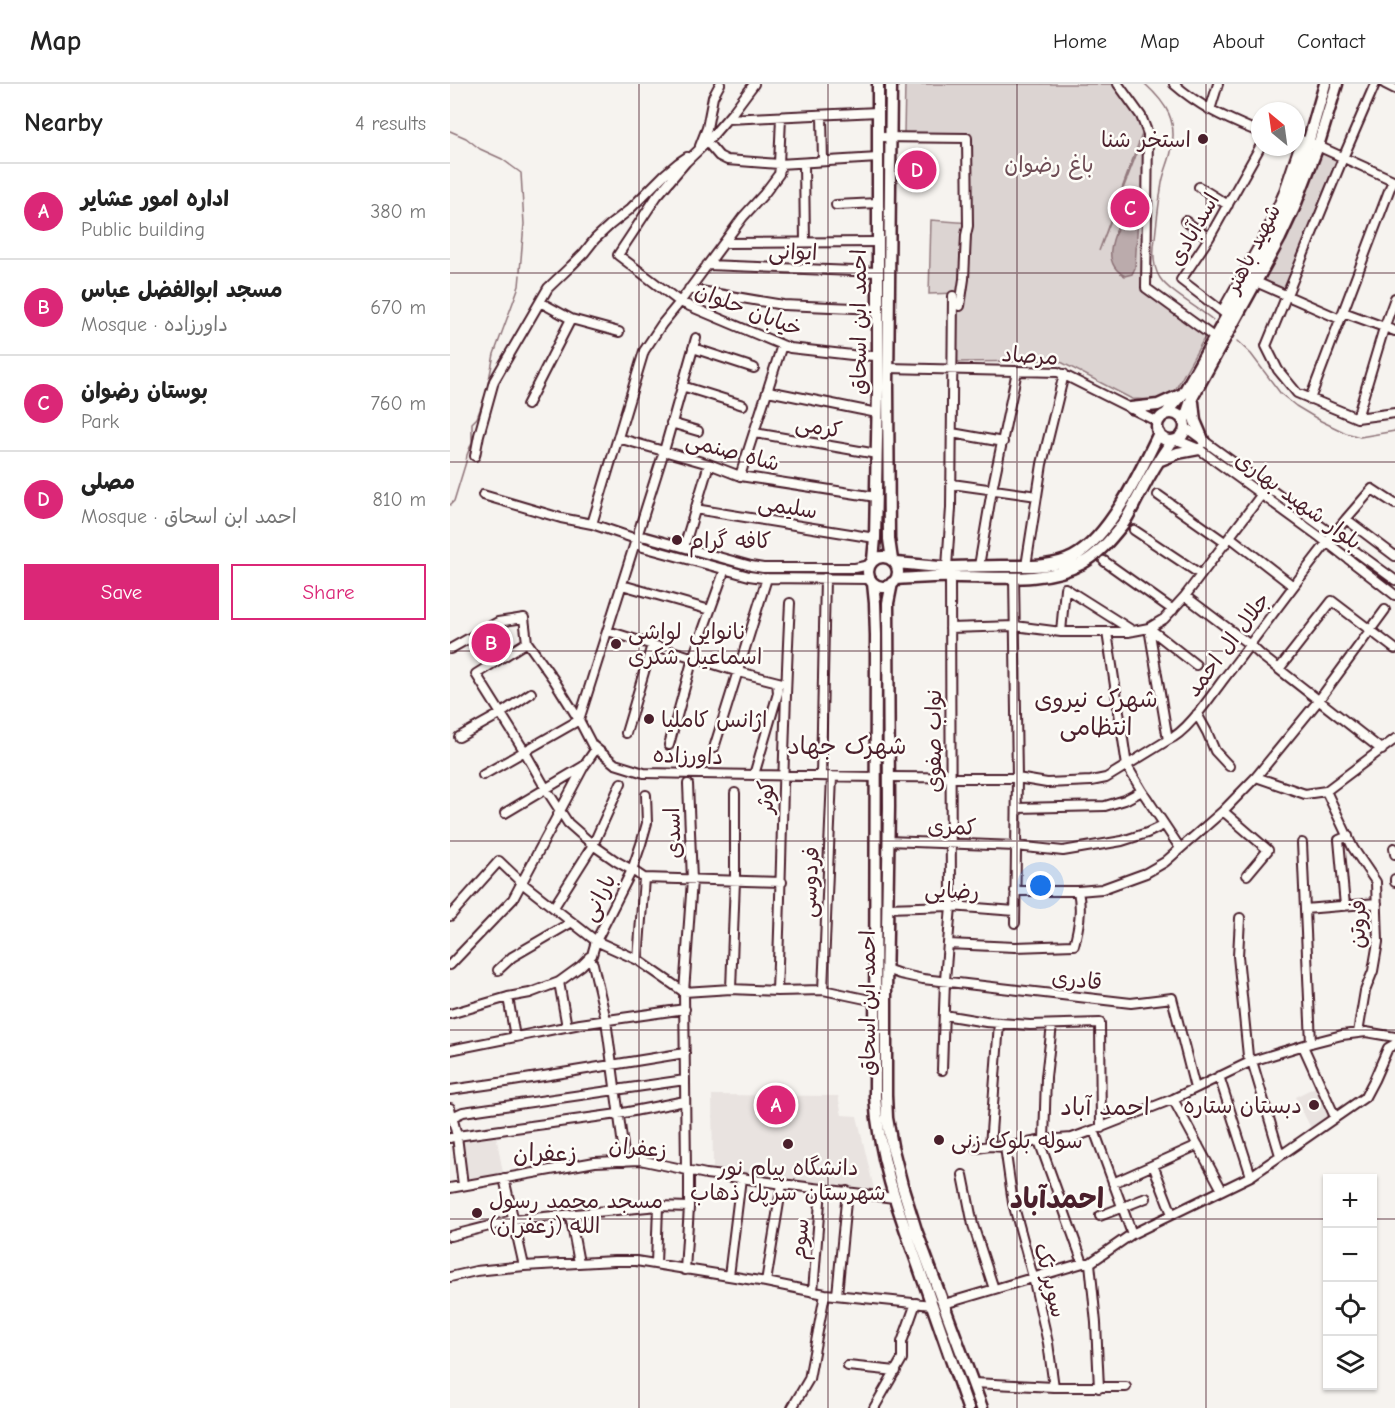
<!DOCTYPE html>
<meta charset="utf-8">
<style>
:root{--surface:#fff;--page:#f2f2f2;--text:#222;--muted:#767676;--line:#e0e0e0;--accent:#db2777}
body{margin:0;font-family:"Comic Neue","Playpen Sans Arabic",sans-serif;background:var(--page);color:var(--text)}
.controls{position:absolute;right:18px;bottom:18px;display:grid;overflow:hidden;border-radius:0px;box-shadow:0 2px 4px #0004}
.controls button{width:54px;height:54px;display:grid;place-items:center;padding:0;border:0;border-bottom:2px solid var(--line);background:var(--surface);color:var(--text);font:30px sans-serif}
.compass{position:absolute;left:801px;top:18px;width:54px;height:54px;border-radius:50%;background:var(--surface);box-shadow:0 2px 4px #0004;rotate:331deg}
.you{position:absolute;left:591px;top:802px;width:21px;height:21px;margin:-15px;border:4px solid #fff;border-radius:50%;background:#1a73e8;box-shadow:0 0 0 9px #1a73e833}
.badge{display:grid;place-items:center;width:39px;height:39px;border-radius:50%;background:var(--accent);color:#fff;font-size:20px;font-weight:700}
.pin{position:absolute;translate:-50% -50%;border:3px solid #fff;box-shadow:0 2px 6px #0006}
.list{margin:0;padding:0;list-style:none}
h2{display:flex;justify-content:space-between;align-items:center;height:78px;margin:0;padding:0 24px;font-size:26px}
h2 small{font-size:20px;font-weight:400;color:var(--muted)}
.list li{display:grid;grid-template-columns:39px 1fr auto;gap:18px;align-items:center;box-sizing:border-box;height:96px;padding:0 24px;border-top:2px solid var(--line)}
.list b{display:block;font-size:22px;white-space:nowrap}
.list p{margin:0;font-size:20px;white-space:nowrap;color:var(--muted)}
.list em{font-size:20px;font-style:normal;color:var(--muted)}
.actions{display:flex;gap:12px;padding:18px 24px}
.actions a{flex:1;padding:14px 0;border:2px solid var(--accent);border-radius:0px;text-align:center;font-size:21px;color:var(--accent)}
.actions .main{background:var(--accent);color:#fff}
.icon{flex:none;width:33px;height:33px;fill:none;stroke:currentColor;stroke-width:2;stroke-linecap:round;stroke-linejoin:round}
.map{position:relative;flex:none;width:945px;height:1324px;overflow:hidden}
header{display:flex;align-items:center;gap:36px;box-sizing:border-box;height:84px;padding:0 30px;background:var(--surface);border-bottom:2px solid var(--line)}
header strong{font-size:28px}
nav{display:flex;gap:33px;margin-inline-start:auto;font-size:21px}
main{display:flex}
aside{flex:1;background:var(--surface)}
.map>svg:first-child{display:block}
.built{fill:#e9e3e0}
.green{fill:#dcd4d2;stroke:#937a7e;stroke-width:1.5}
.water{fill:#bbabac;stroke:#8e7378;stroke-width:1.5}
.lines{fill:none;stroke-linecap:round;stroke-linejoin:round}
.stream{stroke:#8e7378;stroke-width:1.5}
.minor-casing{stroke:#4a1f2b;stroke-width:12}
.major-casing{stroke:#4a1f2b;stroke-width:15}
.minor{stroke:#fdfcf7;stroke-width:8}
.major{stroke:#fdfcf7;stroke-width:10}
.grid{fill:none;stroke:#4a1f2b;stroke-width:1.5;stroke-opacity:0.55}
.poi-dot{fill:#4a1f2b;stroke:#fdfcf7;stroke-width:2}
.labels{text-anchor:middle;stroke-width:5;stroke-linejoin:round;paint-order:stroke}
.poi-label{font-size:22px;fill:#4a1f2b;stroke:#fdfcf7;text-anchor:start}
.park-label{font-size:22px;fill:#6e4c55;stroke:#fdfcf7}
.street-label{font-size:22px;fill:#4a1f2b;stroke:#fdfcf7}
.neighbourhood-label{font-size:24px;fill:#4a1f2b;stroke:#fdfcf7}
.district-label{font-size:28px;font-weight:bold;fill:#4a1f2b;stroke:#fdfcf7}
</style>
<header>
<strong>Map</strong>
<nav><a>Home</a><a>Map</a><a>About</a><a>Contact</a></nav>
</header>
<main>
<aside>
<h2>Nearby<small>4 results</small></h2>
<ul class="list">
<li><span class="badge">A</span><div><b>اداره امور عشایر</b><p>Public building</p></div><em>380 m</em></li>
<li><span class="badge">B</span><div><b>مسجد ابوالفضل عباس</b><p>Mosque · داورزاده</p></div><em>670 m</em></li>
<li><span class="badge">C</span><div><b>بوستان رضوان</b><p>Park</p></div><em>760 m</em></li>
<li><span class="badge">D</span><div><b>مصلی</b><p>Mosque · احمد ابن اسحاق</p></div><em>810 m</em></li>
</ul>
<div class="actions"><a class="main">Save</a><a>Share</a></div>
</aside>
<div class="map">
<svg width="945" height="1324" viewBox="0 0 945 1324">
<rect width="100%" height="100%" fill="#f6f3ef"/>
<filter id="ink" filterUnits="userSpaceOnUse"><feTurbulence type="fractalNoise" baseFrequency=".0167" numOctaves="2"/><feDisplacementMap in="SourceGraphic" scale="12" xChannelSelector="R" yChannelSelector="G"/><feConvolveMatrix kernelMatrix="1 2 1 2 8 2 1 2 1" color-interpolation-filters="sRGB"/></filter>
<g filter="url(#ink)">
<!-- built -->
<path class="built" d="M867,1002L884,1030L861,1044L845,1013Z
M262,1011L388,1012L392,1031L407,1032L424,1105L421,1108L263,1087Z
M46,1051L54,1094L16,1095L13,1093V1056Z"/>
<!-- green -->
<path class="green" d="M455,0H668L695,42L649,167L695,48L693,205L756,251L724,308L706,316L682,315L609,277L506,278L507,209L479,210L481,136L521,139V52L454,49Z
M870,66L892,76L838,208L810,197Z"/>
<!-- water -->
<path class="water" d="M678,125L685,126L688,132L685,184L682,190L675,192C648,177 666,149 674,127Z"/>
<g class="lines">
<!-- stream -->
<path class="stream" d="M695,0C717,20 728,37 721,68C719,78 714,88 712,99C709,117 707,135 705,154C703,167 702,182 710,194C719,208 749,224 763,236
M0,47L16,54L30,65L52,75L71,89L74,140L70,187
M787,257L801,270L831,310L846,322L871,337L896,349L910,353L945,347
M0,421L4,417L16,378L17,371L22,358V339L27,334L37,306L44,270L69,202L70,191"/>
<defs>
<path id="minor" d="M304,0L283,28L257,58L236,78L207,112L168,171L230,218L332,261L340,264L402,271L428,272
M668,0L691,32L698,50L696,204L765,254
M724,0C749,22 773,33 804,46L810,47
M925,0L893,74L816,262L828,286L847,309L907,334L945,329
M935,0L945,5
M760,26L768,0
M372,32L373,77
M331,33L329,80L428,74
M277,35L428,28
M428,53L517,54L518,142L516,151L514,195L510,222
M846,55L859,58L945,97
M250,62L257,44L263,13L270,0
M354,79L355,158
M749,103L778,121
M386,121L428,119
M735,137L759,154
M274,159L428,158
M257,181L428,188
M806,198L890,235
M239,205L333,221L428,225
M90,218L121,235L169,248
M772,227L816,149L833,110L851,56
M893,228L945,247
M777,231L731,196L759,154L810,63
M243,264L304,284
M438,284L608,288L708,338
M232,302L293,321
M318,307L427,329
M860,315L943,96
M77,321L121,235
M907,334L934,244L945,214
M221,339L248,347
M735,343L945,496
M305,349L427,370
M502,349L553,358
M168,354L259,380L290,392L426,413
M727,356L749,365L870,453L945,511
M25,372L29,351L44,297L98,204L121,182L134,169L145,155L160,141L179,126L215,90L228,79L237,73
M290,392L332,261
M502,400L587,412
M33,411L111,434L142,440L186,455L190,452L196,453L301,482L313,484H405L420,481
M708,411L776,459
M245,425L425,454
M896,435L922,405L945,420
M142,440L194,267L212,240L230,218L293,133L314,110L329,90L330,84L329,80L277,76L269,72L257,58
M684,446L750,490
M780,453L843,502
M186,455L187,460L193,463L299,492L313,494L420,495
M234,463L259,380
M654,477L723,526
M529,482L542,406L567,287
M576,482L592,380L614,290
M497,483L501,424L503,212
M564,493L567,694L565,839
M172,501L260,526
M735,512L800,561L812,572L932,666
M500,544L565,542L611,548H678L699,544L714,535L735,512L812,410
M699,544L718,656
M699,544L746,581
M158,547L289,588L336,600
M611,548L615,504L683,547
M657,548L677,682L692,707L730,764
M77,558L26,590L75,668L96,705L118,739L143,761L166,777L182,786L194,794L332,798
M0,565L48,538L74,534L77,558L104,596L129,636L142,661L165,680L194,689L426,693
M829,585L882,517L945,565
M747,630L757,648L765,667L779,682
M129,636L214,367L246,254
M176,649L202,561
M9,653L50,630L81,609
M219,661L243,574L275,485
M264,664L317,494
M33,691L124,639
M304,691L328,609L327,598
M371,692L375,494
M439,693L567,694L597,699L641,697L656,694L718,656C738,648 762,610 776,592C816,540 854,486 896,435L945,472
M806,693L855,710L876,707L945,655
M876,707L903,764L926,798L928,858L923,887L915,907L908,949
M567,724L655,722L675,716L692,707
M773,727L818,766L797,791
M55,729L134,682
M438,757L566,762L613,767L672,757L697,749L714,741
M852,759L861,959
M944,764L945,770
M945,795V798
M565,807H628L652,805L696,789L715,778L773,727L806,693L869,616L935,526
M895,822L889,756L898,752
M104,823L143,761L171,699
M437,824L501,822L565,827
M855,825L927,819
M0,832L49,777L72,799L146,857L188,876L234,908L281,905L327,907L373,906L425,917
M790,834L788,872L798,972L802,977L830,1071
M498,860L565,863L624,861C629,842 632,826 628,807
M139,873L143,880L156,936L175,1077
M188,876L194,794
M0,881L63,815L134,682L143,669
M436,885L450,890L473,895L681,919L722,914L745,1004
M48,886L62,873L122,838
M109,898L117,943
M281,905L285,796V709
M373,906L382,693
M327,907C332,777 333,648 340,519
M58,913L65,953
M0,930L58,913L80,909L109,898L131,882L142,871L146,857L182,786L191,760L197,739L196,711
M494,931L536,938L580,941L650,939L651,1044
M853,962L885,1033
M0,966L130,940L235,925
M492,986L495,896L501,822L500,492
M769,992L801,1092
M0,1006L63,997L235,969
M723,1015L772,1106
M0,1024L7,1052L13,1101
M0,1034L13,1028L235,996
M644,1046L682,1150
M0,1054L7,1052L168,1030L235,1017
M594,1056L596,993L602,941
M589,1057L633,1179
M540,1062L549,939
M555,1063L563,1119L583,1193L598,1259L604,1303
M527,1064L540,1062L555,1063L594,1056L622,1054L644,1046L723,1015L802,977L861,959L892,951L916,948L945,953
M703,1081L722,1130
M236,1086L234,908L242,796L238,700
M513,1091L523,1141L544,1205
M54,1094L74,1182
M663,1099L748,1061
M0,1104L145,1078L190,1076L256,1090L291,1094L332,1100L444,1114
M120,1131L129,1179
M650,1132L696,1114
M0,1152L63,1136L208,1122L239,1123
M640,1179L646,1239L649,1304
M206,1180L208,1122
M235,1186L239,1123V1087
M279,1192L291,1094
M0,1193L26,1187L74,1182L164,1177H186L316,1198L375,1210L482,1221
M316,1198L332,1100
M363,1208L371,1105
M387,1211L397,1107
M494,1220L633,1179H640L682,1150L801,1092L915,1013L924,996L938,964L945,960
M398,1282L446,1287
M523,1299L604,1303H676
M342,1324L359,1295L375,1210
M424,1324L452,1275V1258L466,1219"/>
<path id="major" d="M441,0L438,303L439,455L442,476
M743,318L745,337L754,358
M681,324L708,321L730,311
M707 343a14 14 0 1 1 28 0a14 14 0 1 1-28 0Z
M716,330L733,310L823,150L836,121L856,66L875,0
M734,337L742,314L830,154L844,124L868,62L887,0
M708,377L728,369L749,365
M418 488a15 15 0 1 1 30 0a15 15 0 1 1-30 0Z
M423,476L425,454L428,306V0
M445,479C460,480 476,482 491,483C511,483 531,482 551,482C575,482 602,484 623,473C660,453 691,386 709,349
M446,495C467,494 488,492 509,493C547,493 597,499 631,480C648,471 661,455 673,440C680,430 685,418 691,408C700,390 710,374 722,357
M423,499L425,519L426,551L425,1012C428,1071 448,1126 468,1181C485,1229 501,1276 518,1324
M442,499L438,519L439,723L436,908V1011L437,1034L442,1062L452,1101L466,1146L532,1324"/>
</defs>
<!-- minor casing -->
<use href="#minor" class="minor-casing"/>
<!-- major casing -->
<use href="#major" class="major-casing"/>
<!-- minor -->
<use href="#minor" class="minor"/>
<!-- major -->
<use href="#major" class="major"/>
</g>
</g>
<!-- grid -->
<path class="grid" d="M189,0V1324M378,0V1324M567,0V1324M756,0V1324M0,189H945M0,378H945M0,567H945M0,757H945M0,946H945M0,1135H878M922,1135H945"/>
<!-- markers -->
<g class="poi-dot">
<circle cx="753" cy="55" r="6"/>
<circle cx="227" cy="456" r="6"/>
<circle cx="166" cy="560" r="6"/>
<circle cx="199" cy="635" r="6"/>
<circle cx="864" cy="1021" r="6"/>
<circle cx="489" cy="1056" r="6"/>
<circle cx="338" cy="1060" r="6"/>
<circle cx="27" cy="1129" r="6"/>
</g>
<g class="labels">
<!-- poi labels -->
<g class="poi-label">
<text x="741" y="63" text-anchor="end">استخر شنا</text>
<text x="239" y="464">کافه گرام</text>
<text x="178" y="555">نانوایی لواشی<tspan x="178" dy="25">اسماعیل شکری</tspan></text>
<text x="211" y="643">اژانس کاملیا</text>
<text x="852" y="1029" text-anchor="end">دبستان ستاره</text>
<text x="501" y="1064">سوله بلوک زنی</text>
<text x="338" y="1091" text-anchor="middle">دانشگاه پیام نور<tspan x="338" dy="25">شهرستان سرپل ذهاب</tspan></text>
<text x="39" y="1124">مسجد محمد رسول<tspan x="39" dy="25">الله (زعفران)</tspan></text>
</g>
<!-- park labels -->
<g class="park-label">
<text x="599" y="88">باغ رضوان</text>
</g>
<!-- street labels -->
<g class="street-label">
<text transform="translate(743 145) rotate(-60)" y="8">اسدآبادی</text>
<text transform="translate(802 164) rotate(-63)" y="8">شهید باهنر</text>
<text transform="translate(343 167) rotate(2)" y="8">ایوانی</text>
<text transform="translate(299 225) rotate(21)" y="8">خیابان حلوان</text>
<text transform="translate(408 238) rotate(-90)" y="8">احمد ابن اسحاق</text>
<text transform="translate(580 271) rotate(4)" y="8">مرصاد</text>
<text transform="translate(369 342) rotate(10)" y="8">کرمی</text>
<text transform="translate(283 367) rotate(15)" y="8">شاه صنمی</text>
<text transform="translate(849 416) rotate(36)" y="8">بلوار شهید بهاری</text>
<text transform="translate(338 422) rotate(9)" y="8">سلیمی</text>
<text transform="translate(777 560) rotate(-53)" y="8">جلال ال احمد</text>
<text transform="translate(483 657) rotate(-90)" y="8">نواب صفوی</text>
<text transform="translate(238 671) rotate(2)" y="8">داورزاده</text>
<text transform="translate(315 713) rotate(-89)" y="8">کوثر</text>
<text transform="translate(502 742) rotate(2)" y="8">کمری</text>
<text transform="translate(222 749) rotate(-92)" y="8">اسدی</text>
<text transform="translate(359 798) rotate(-87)" y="8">فردوسی</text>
<text transform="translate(502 806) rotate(2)" y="8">رضایی</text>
<text transform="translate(148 813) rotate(-63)" y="8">بارانی</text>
<text transform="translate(907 840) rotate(-89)" y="8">فروتن</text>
<text transform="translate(627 895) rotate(6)" y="8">قادری</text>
<text transform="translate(417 919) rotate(-90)" y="8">احمد ابن اسحاق</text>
<text transform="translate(188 1063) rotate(5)" y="8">زعفران</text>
<text transform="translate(349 1155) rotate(-86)" y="8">سوم</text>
<text transform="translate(601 1196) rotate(76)" y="8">سوپر تک</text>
</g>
<!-- neighbourhood labels -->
<g class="neighbourhood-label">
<text x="646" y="623">شهرک نیروی<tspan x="646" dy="28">انتظامی</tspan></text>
<text x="397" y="670">شهرک جهاد</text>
<text x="655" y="1031">احمد آباد</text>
<text x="95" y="1077">زعفران</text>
</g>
<!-- district labels -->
<g class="district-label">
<text x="607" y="1124">احمدآباد</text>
</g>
</g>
</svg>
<div class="controls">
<button>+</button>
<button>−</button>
<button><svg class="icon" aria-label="locate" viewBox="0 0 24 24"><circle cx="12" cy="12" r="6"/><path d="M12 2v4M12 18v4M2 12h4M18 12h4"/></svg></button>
<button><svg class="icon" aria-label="layers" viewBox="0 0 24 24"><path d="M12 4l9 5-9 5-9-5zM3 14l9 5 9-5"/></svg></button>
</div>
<svg class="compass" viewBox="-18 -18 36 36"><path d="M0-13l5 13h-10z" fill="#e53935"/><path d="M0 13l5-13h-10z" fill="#767676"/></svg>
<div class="you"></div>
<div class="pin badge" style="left:326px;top:1021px">A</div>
<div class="pin badge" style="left:41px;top:559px">B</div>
<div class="pin badge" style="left:680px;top:124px">C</div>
<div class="pin badge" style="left:467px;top:86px">D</div>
</div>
</main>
